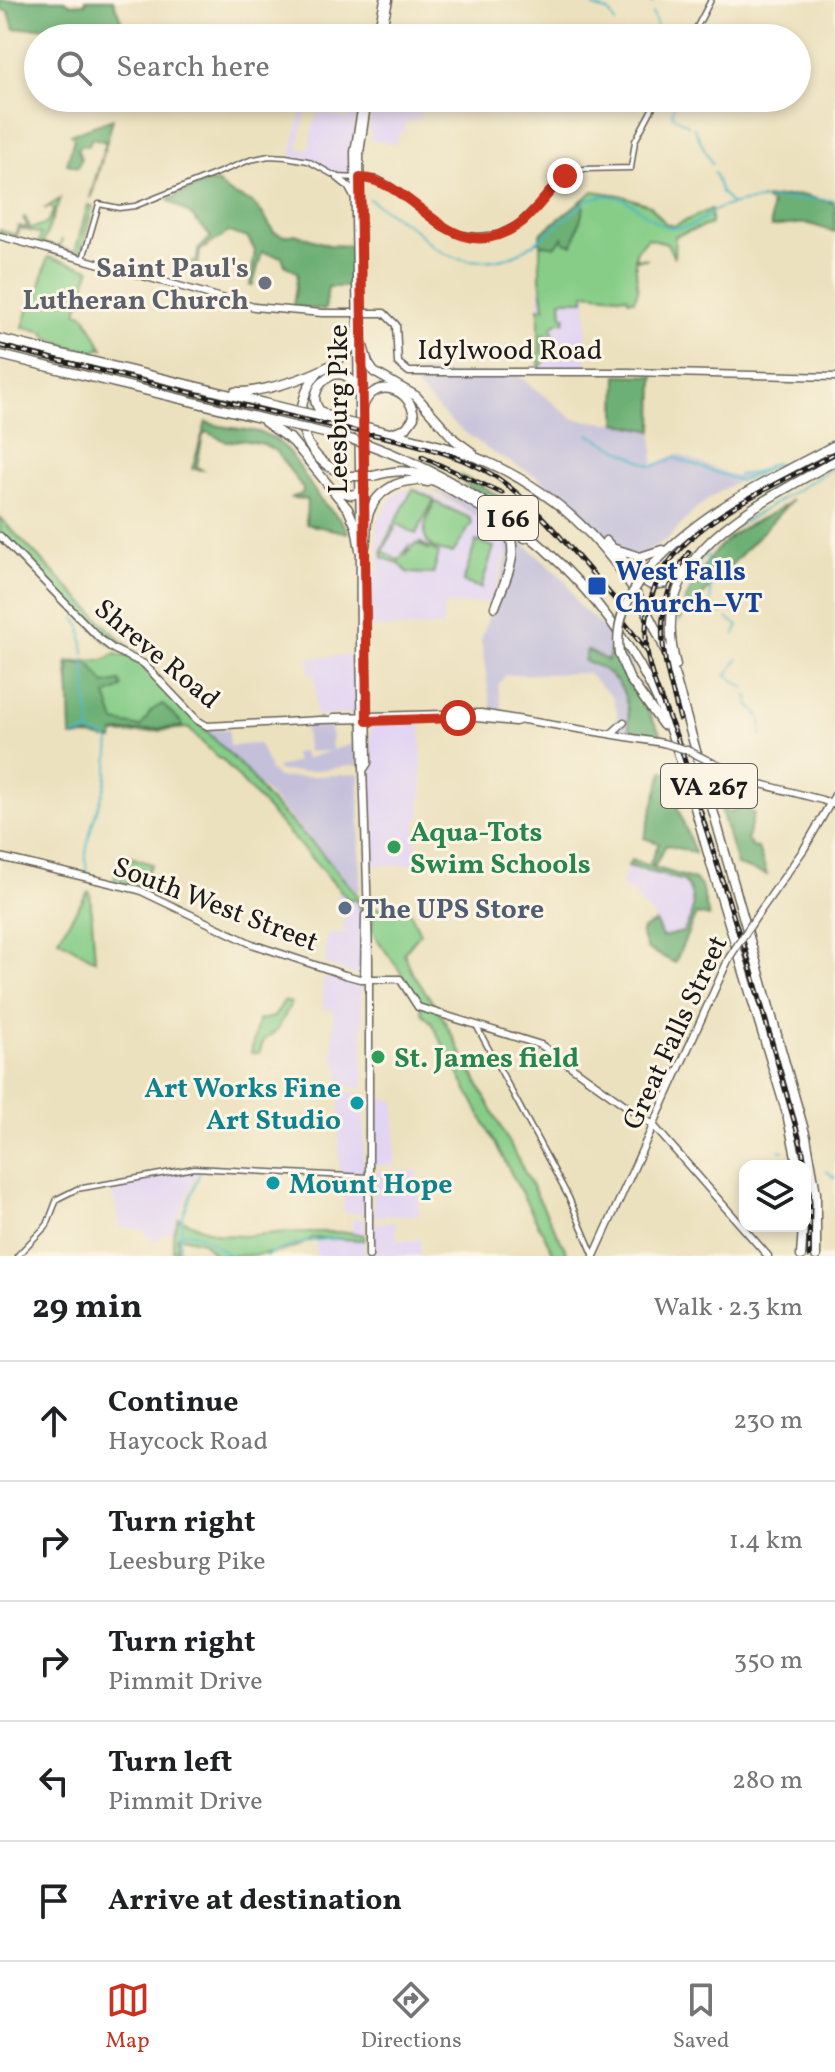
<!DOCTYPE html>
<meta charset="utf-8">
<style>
:root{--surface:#fff;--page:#f6f6f6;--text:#202124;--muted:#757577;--line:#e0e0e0;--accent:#c8321e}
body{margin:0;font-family:Vollkorn,serif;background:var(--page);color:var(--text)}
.controls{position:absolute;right:24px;bottom:24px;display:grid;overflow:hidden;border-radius:16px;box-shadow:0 4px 12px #0003}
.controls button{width:72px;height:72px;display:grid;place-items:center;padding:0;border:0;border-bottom:2px solid var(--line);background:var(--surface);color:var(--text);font:40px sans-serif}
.stop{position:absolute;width:24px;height:24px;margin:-18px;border:6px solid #c8321e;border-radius:50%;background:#fff}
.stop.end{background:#c8321e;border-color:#fff;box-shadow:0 2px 8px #0008}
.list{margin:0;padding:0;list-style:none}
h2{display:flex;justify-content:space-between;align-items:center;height:104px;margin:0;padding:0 32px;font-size:34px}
h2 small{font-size:26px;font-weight:400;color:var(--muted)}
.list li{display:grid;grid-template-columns:52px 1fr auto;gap:24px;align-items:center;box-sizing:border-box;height:120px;padding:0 32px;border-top:2px solid var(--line)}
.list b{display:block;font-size:30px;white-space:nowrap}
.list p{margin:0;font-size:26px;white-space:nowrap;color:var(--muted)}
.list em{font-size:26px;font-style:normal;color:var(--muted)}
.icon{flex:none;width:44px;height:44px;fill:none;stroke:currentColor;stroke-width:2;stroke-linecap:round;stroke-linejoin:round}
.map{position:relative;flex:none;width:835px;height:1256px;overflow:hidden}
.search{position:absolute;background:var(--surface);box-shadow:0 4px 12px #0003;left:24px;right:24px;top:24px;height:88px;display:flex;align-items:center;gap:20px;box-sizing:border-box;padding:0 28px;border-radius:44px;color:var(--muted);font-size:30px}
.sheet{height:704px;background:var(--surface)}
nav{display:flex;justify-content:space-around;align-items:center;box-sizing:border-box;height:112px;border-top:2px solid var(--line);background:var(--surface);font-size:22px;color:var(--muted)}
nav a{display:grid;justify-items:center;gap:4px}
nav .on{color:var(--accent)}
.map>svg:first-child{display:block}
.built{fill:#e2d4f3;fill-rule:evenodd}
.industrial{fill:#c5c0da}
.green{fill:#87cd88;stroke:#527452;stroke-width:2}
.forest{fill:#6db074;stroke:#446648;stroke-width:2}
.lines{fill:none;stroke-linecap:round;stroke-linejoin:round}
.stream{stroke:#49b6c4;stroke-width:2}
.minor-casing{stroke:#656155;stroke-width:7}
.major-casing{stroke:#656155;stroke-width:9}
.highway-casing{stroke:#656155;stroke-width:11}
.minor{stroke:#fff;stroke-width:4}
.major{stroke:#fff;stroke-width:6}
.highway{stroke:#fff;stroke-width:8}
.rail-casing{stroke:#1c1c1c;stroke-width:5}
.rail{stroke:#fcf5e5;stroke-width:2;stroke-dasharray:6;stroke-linecap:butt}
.major-bridge-casing{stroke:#656155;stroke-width:9;stroke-linecap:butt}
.highway-bridge-casing{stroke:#656155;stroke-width:11;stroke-linecap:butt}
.major-bridge{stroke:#fff;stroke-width:6}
.highway-bridge{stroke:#fff;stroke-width:8}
.route{stroke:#c8321e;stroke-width:10}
.worship-dot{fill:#6b7280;stroke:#fcf5e5;stroke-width:3}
.transit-dot{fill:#1a4fb4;stroke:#fcf5e5;stroke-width:3}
.leisure-dot{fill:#2e9e5b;stroke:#fcf5e5;stroke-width:3}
.service-dot{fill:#5c6f8a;stroke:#fcf5e5;stroke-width:3}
.culture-dot{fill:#0f9aa8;stroke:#fcf5e5;stroke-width:3}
.labels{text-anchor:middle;stroke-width:6;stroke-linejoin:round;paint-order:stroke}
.shield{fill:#fcf5e5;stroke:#5f5d58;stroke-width:2}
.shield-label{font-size:26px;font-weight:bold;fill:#1c1c1c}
.worship-label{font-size:28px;font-weight:bold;fill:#5b616d;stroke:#fcf5e5;text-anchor:end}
.street-label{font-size:28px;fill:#1c1c1c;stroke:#fcf5e5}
.transit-label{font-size:28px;font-weight:bold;fill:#164399;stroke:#fcf5e5;text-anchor:start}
.leisure-label{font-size:28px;font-weight:bold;fill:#27864d;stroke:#fcf5e5;text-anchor:start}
.service-label{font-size:28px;font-weight:bold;fill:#4e5e75;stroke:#fcf5e5;text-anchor:start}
.culture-label{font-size:28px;font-weight:bold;fill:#0d838f;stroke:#fcf5e5;text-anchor:end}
</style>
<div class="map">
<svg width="835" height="1256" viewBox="0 0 835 1256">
<rect width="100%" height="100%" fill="#fcf5e5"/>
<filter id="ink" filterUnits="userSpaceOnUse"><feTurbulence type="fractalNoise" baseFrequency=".0125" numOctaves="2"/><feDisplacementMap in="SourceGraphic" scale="16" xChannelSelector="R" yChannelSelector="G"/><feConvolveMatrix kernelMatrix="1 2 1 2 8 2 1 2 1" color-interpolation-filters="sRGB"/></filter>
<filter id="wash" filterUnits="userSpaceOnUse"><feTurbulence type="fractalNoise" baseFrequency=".006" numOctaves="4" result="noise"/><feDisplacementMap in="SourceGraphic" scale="32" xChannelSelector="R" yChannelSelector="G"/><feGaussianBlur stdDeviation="1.8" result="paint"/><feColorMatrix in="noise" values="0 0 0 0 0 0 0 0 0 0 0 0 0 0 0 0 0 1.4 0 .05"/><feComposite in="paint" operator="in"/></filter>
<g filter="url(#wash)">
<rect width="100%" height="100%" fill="#ece1be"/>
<!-- built -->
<path class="built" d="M304,98H334L359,104L351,152V174L346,175L325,169L309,159L291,156ZM305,99L350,109L348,119L320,113L316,116L308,151L298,148L306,111L302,110Z
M374,98H435L437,107L420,110L421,119L405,123V133H398L397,143L371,141V133L368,132Z
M587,196L586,369H539L540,234Z
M420,489L475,515L508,547L491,602L444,605L443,627L368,628L369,573H377L379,565L376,522L392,497L405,490Z
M355,655L357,710L355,713L316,716L315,674L309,673V658Z
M421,722L422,789L420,815L416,820V865H371V725Z
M628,866L685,881L690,889L693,910L683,932L662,937L654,916L639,902L637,895L621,886Z
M342,892L349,900L361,899V971L356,975L325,964L327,934L344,933L342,907L336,895Z
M331,974L357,983L361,988L364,1088L340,1086L338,1061L333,1062V1009L323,1008V986L320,984Z
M340,1091L364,1094L363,1175L339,1173V1150L336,1149H339Z
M371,1096L395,1101V1165H373Z
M191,1171H198L171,1234L165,1233L155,1242L141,1229L120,1227L111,1186Z
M418,1171L419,1215L373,1216L372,1172Z
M345,1179L364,1180V1213L343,1212Z
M353,1218L365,1219L364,1256H316V1236L351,1237Z
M396,1222V1240H420V1256H372V1223Z"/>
<!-- industrial -->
<path class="industrial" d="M415,373L516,374L574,419L634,426L653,431V465L677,454L734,476L753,474L723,489L697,508L669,538L651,549L638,571L632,560L536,476L490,451L450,421L410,381V376L414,378Z
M430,489L468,500L489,513L566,581L579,606L614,636L626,653L644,705L656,727L655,737L617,726V711L612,697L587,673L506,675L498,685L502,711L491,708L481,640L507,558V547L501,535L487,522Z
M305,723H331L332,750L360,742L359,765L301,772L278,771L276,768L296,762L293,753L303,752L305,759L330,751L307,752Z
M229,729V746L259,744L270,768L266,771L270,770L278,778L359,774L360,890L356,891L315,844L207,730Z"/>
<!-- green -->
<path class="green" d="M593,191L620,195L650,205L665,223L674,226L711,209V224L675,236L674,258L667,243L648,238L637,250L635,258L648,259L635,260L638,290L634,300H628V297L585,293L584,300H561L562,315L566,317L564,322H558L552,327L553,334H544L543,352L563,353V356H548L539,369V308H544L540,278V244H552L563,237L572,245L584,207L582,201Z
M60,199L43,243L59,247L62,239L60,248L75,252L88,205L93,206L80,255L41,244L38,246L41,234L19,228L16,240L0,235V230L15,235L18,226L28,228L23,218L25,217L31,229L47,223L54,210L50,206L44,209Z
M48,257L90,269L77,312L85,315L103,349L100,348L95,352L68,346L45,336V332L23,327L31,300L36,301Z
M413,489L434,500L416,534L395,522Z
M435,502L470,518L472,523L453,553C416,549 421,528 435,502Z
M0,518L129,649L128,650H122L108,643L0,533Z
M393,525L396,526L383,551L399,560L410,544L406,556L416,543L430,550L419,542L439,553L433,574L408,573L399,563L383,558L382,550Z
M476,541L494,547L481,588L463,582Z
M114,654L130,657L142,666L252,777L264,795L318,849L360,898L361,911L355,898L349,900L222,759H219L188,728L126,734L74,733L67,662L104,660Z
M121,854L152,864L139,886L114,880Z
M88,892H90L95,960L58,939Z
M408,907L420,933L404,953L412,972L442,1016L569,1256H555L431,1022L422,1013L420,1003L404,977L372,932L373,908Z
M284,1001L291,1003L278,1029L264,1040L259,1053H251L258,1020L274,1017Z
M179,1219L220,1235L244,1236L287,1232H347L364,1235V1240L312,1238C291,1256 244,1256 216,1256L203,1242L178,1236L177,1251H173V1234Z"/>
<!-- forest -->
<path class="forest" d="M0,0H65L71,4L86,3L85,0H113L122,22L14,29L9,12L0,9Z
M113,119L91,198H90L106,142L92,138L88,146L82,145L78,149L81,159L78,167L67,164L74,138L71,134Z
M207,182L218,183L228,192L253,203L263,214L274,232L284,236L295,234L329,245L351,246L352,287H328L325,310L293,306L298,273L285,265L282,257L262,252L253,285H250L255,251L248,238L229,232L200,251L197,274L182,270L179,276L180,265L197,261L198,250L211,237L191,215L168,200Z
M801,195L835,203V232L806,223L771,227V204L763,199Z
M587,196L582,201L584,207L573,245L564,242L563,237L555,247L540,244V234Z
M617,375L654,376L653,431L616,423Z
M206,422C222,428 237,428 254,431C291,437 300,474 321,500C329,510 344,520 348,533L306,524L307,499L290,498L302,494L303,489L277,452L263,444L241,440L227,442L207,432L203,435L197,466L202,470L192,469Z
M460,475C490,490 527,509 542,541L512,516L458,479Z
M792,500L679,621L678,616C694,581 709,548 743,528C760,518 777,513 792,500Z
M587,650L608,661L610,651H614C624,684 649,708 663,739L630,731C628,722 629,714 627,705C623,681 605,667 584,661Z
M73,663L90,664L105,684L120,681L122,688L106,695L115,722L141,727L151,711L162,704L182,723V727L114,733L113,740L88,736L71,737L69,665Z
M663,771L668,772L679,811L695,853L666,845L655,865L650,863L659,843L644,838Z
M743,808L754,813L747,839L752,847L758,848L767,875L737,865L721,810L728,812Z
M631,860L695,880L701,886L709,917L696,914L675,963L647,949L641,934L643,929L656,922L662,937L683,932C694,916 697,897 684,881L628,866Z"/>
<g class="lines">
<!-- stream -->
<path class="stream" d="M572,0L573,1
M651,0L652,4
M594,7L609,12L615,23
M653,13L660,38
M677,98L672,111L673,116L688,125
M694,128L712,164
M714,172L721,192L732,205
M369,199C383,209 396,217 410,226C420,233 427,243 438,250C460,264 498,264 521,252C545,238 567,216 589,199C636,184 643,229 679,228C697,228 707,212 723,207C755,196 802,199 835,200
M588,434L649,465L654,466L675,458L740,481L778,465L780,466
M738,475L754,473L774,463L777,464
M732,529L835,467
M713,544L727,533
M707,551L706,581L710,586L711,604L722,614
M687,581L704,555
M85,607L87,605
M75,618L81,627L84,654
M727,618L738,626L735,635
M738,659L727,675L745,688
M85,660L87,704L91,725L89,732L105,737L110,742C108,759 109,778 103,794C96,811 80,856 88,873
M747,696L749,702
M749,704L761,718V735
M72,735H79L89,730
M779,1150L783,1151
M827,1171L835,1178
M181,1233C201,1229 215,1247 231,1256
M179,1253L182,1219L200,1172
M266,1256C289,1245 314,1239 340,1238"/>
</g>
</g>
<g filter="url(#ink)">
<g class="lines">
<defs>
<path id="minor" d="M691,38L711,0
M83,259L99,204L119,208L135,206L250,160L269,156L286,157L308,161L337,177L378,179L389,185L442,227L459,234L478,236L498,234L517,225L570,173L584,169L631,168L635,141L658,98
M477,1027L569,1198L593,1254
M17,1256L47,1225L57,1199L77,1189L194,1168L368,1177"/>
<path id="major" d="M376,38L384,0
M381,38L389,0
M337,177L348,186L353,195
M0,236L254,307L322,313H384L396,325L398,363L409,372H628L835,377
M365,522L360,153L368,98
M360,533L354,152L363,98
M0,536L99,638L113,649L144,664L197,720L207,726L320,720L467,717L515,722L522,720
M360,549C358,686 366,823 369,960V1256
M334,717L481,713L663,743
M612,733L624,722
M711,762L753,782L822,800L835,805
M364,769L368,763L365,545
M0,857L139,890L252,944L345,975L360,979H400L418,1007L541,1045L653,1125L768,1256
M756,917L804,849L835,795
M364,979L365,915
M594,1256L729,958"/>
<path id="highway" d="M0,339L297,411
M363,346L368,363L374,372L416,396L455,440L473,453
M0,355L297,427
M319,371C287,408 300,460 347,475
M235,392C264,393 332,373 350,349C356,342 356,334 358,326
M363,407C374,375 412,389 414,417L406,428L394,432
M306,413L354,424
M334,419C329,416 322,414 318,408C304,387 347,351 359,396
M265,422L293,442
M370,428C409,438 449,446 487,462C579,502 644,583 675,677L806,1137L816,1193V1256
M308,429L353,440
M290,438L348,509L356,527L360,550
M370,445C498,492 607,584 662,710C685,764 698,821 715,877C739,956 763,1035 787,1114L798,1166
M373,476C385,473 397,470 410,472C438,477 501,520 525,538
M334,490L352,495L364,490
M606,541L640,579L651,585L668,583L685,565
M365,546C367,538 366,529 367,520C373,491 400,476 428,482
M615,549L640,557L662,550
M645,574C696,513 766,482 835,445
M495,607C503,584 524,549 504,528
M619,654L629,678L663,725
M676,665C645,552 756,506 835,461
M801,1256L803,1226"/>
</defs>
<!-- minor casing -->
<use href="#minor" class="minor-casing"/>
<!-- major casing -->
<use href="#major" class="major-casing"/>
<!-- highway casing -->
<use href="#highway" class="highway-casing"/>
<!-- minor -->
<use href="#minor" class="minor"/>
<!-- major -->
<use href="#major" class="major"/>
<!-- highway -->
<use href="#highway" class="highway"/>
<defs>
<path id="rail" d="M0,346C100,370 201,396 301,419C357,432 445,445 493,475C537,503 584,566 620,605
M422,457L502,493
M621,618L646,650
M680,719C662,656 648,610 689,552
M679,743C670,717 655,691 649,663C624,540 751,500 835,453
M682,752L739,934
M743,942L803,1152L810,1202L809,1256"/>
</defs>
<!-- rail casing -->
<use href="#rail" class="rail-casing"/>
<!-- rail -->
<use href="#rail" class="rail"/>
<defs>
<path id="major-bridge" d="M663,743L687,750L711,762
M729,958L756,917"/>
<path id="highway-bridge" d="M297,411L306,413
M354,424L370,428
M297,427L308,429
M353,440L370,445
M351,476H373
M619,654C615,622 626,600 645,574"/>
</defs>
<!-- major-bridge casing -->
<use href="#major-bridge" class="major-bridge-casing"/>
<!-- highway-bridge casing -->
<use href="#highway-bridge" class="highway-bridge-casing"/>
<!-- major-bridge -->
<use href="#major-bridge" class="major-bridge"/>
<!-- highway-bridge -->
<use href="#highway-bridge" class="highway-bridge"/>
</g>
</g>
<g class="lines" filter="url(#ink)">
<!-- route -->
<path class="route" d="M458,718L367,721L360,178C418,180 451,276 522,222C538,209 549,190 565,176"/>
</g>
<!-- markers -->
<circle class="worship-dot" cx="265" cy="283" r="8"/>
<rect class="transit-dot" x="587" y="576" width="20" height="20" rx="4"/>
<g class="leisure-dot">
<circle cx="394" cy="847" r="8"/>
<circle cx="378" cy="1057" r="8"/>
</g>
<circle class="service-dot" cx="345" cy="908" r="8"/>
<g class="culture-dot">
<circle cx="357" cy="1103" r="8"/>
<circle cx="273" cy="1183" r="8"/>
</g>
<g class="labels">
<!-- shield labels -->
<g class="shield">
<rect x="478" y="496" width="60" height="44" rx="6"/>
<rect x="661" y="764" width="96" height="44" rx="6"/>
</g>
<g class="shield-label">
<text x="508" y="527">I 66</text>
<text x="709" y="795">VA 267</text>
</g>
<!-- worship labels -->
<g class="worship-label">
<text x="249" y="277">Saint Paul's<tspan x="249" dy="32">Lutheran Church</tspan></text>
</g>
<!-- street labels -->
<g class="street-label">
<text x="510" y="359">Idylwood Road</text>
<text transform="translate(337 409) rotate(-90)" y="10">Leesburg Pike</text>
<text transform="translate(158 653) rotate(40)" y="10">Shreve Road</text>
<text transform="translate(216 903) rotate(21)" y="10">South West Street</text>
<text transform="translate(674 1032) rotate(-65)" y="10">Great Falls Street</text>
</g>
<!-- transit labels -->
<g class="transit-label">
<text x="615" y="580">West Falls<tspan x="615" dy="32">Church–VT</tspan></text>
</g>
<!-- leisure labels -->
<g class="leisure-label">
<text x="410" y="841">Aqua-Tots<tspan x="410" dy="32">Swim Schools</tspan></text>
<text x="394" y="1067">St. James field</text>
</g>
<!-- service labels -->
<g class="service-label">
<text x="361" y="918">The UPS Store</text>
</g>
<!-- culture labels -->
<g class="culture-label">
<text x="341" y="1097">Art Works Fine<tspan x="341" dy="32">Art Studio</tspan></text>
<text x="289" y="1193" text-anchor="start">Mount Hope</text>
</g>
</g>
</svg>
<div class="controls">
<button><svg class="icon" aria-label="layers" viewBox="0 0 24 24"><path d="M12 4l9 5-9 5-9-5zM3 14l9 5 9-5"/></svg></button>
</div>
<div class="stop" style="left:458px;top:718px"></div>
<div class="stop end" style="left:565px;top:176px"></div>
<div class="search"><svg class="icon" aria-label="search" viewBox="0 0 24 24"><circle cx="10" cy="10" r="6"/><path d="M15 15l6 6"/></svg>Search here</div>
</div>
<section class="sheet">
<h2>29 min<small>Walk · 2.3 km</small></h2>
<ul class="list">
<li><svg class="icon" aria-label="ahead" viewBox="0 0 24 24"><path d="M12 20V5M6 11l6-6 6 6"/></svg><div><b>Continue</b><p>Haycock Road</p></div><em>230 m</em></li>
<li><svg class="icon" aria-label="right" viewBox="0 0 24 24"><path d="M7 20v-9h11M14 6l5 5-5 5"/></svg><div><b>Turn right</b><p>Leesburg Pike</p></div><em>1.4 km</em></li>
<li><svg class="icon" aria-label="right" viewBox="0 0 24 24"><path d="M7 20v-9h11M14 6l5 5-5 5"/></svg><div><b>Turn right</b><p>Pimmit Drive</p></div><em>350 m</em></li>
<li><svg class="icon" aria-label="left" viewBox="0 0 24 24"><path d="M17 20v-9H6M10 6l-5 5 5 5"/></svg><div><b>Turn left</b><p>Pimmit Drive</p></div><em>280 m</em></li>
<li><svg class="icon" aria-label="arrive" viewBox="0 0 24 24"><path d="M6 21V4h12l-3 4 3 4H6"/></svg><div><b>Arrive at destination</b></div></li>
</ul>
</section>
<nav>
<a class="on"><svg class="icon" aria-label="map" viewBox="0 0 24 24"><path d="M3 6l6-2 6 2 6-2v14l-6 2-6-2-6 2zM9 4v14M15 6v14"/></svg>Map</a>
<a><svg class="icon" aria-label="directions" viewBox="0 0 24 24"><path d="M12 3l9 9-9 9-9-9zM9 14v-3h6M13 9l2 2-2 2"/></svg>Directions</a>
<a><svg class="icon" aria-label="saved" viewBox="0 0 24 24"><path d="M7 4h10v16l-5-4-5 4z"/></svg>Saved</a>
</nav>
